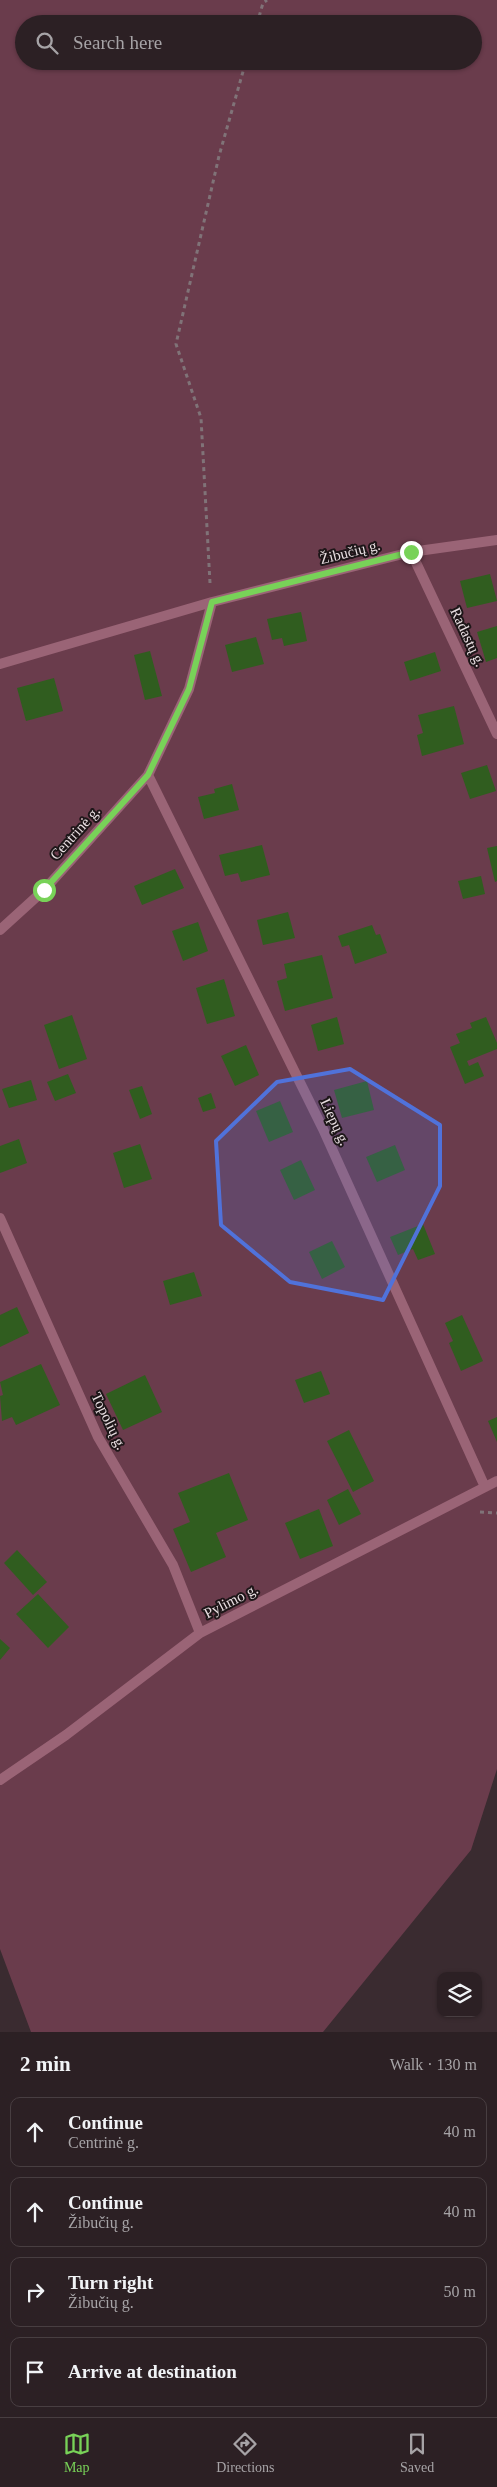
<!DOCTYPE html>
<meta charset="utf-8">
<style>
:root{--surface:#2c2024;--page:#382d31;--text:#f1f3f6;--muted:#a6a3a6;--line:#483e41;--accent:#78d258}
body{margin:0;font-family:"Times New Roman",serif;background:var(--page);color:var(--text)}
.controls{position:absolute;right:15px;bottom:15px;display:grid;overflow:hidden;border-radius:10px;box-shadow:0 1px 4px #0004}
.controls button{width:45px;height:45px;display:grid;place-items:center;padding:0;border:0;border-bottom:1px solid var(--line);background:var(--surface);color:var(--text);font:25px sans-serif}
.stop{position:absolute;width:15px;height:15px;margin:-11px;border:4px solid #78d258;border-radius:50%;background:#fff}
.stop.end{background:#78d258;border-color:#fff;box-shadow:0 1px 5px #0008}
.list{margin:0;padding:0;list-style:none}
h2{display:flex;justify-content:space-between;align-items:center;height:65px;margin:0;padding:0 20px;font-size:21px}
h2 small{font-size:16px;font-weight:400;color:var(--muted)}
.list li{display:grid;grid-template-columns:32px 1fr auto;gap:15px;align-items:center;box-sizing:border-box;height:70px;margin:0 10px 10px;padding:0 10px;border:1px solid var(--line);border-radius:10px}
.list b{display:block;font-size:19px;white-space:nowrap}
.list p{margin:0;font-size:16px;white-space:nowrap;color:var(--muted)}
.list em{font-size:16px;font-style:normal;color:var(--muted)}
.icon{flex:none;width:28px;height:28px;fill:none;stroke:currentColor;stroke-width:2;stroke-linecap:round;stroke-linejoin:round}
.map{position:relative;flex:none;width:497px;height:2032px;overflow:hidden}
.search{position:absolute;background:var(--surface);box-shadow:0 1px 4px #0004;left:15px;right:15px;top:15px;height:55px;display:flex;align-items:center;gap:12px;box-sizing:border-box;padding:0 18px;border-radius:28px;color:var(--muted);font-size:19px}
.sheet{height:385px;background:var(--surface)}
nav{display:flex;justify-content:space-around;align-items:center;box-sizing:border-box;height:70px;border-top:1px solid var(--line);background:var(--surface);font-size:14px;color:var(--muted)}
nav a{display:grid;justify-items:center;gap:2px}
nav .on{color:var(--accent)}
.map>svg:first-child{display:block}
.green{fill:#6a3c4c;fill-rule:evenodd}
.building{fill:#305d1f}
.lines{fill:none;stroke-linecap:round;stroke-linejoin:round}
.path{stroke:#807378;stroke-width:3;stroke-dasharray:4 4;stroke-linecap:butt}
.minor{stroke:#9a6476;stroke-width:10}
.route{stroke:#78d258;stroke-width:6}
.marked{fill:#5072da;fill-opacity:0.2;stroke:#5072da;stroke-width:4;stroke-linejoin:round}
.labels{text-anchor:middle;stroke-width:4;stroke-linejoin:round;paint-order:stroke}
.street-label{font-size:15px;fill:#e8dee1;stroke:#1d1618}
</style>
<div class="map">
<svg width="497" height="2032" viewBox="0 0 497 2032">
<rect width="100%" height="100%" fill="#3a2b30"/>
<!-- green -->
<path class="green" d="M0,0H497V1769L471,1850L323,2032H31L0,1949ZM24,24H473V61H24Z"/>
<!-- building -->
<path class="building" d="M490,574L497,601L467,608L460,581Z
M301,612L307,641L284,646L282,638L272,640L267,619Z
M497,626V658L486,662L477,632Z
M256,637L264,664L232,672L225,645Z
M150,651L162,696L145,700L134,655Z
M435,652L441,671L410,681L404,662Z
M54,678L63,711L26,721L17,688Z
M454,706L464,744L422,756L417,735L423,733L418,715Z
M487,765L496,791L470,799L461,773Z
M232,784L239,810L204,819L198,797L215,793L214,789Z
M262,845L270,875L241,882L238,873L225,876L219,855Z
M497,846V881L495,882L487,848Z
M175,869L184,888L142,905L134,886Z
M481,876L485,894L463,899L458,881Z
M288,912L295,938L263,945L257,920Z
M198,922L208,951L183,961L172,931Z
M372,925L376,935L380,934L387,953L355,964L349,945L342,947L338,936Z
M322,955L333,998L285,1011L277,981L287,978L284,964Z
M224,979L235,1016L207,1024L196,988Z
M72,1015L87,1059L59,1069L44,1025Z
M337,1017L344,1044L318,1051L311,1025Z
M486,1017L497,1043V1049L467,1061L469,1066L478,1062L484,1076L465,1084L450,1047L460,1043L456,1034L472,1028L470,1023Z
M246,1045L259,1075L235,1086L221,1056Z
M68,1074L76,1093L55,1101L47,1082Z
M31,1080L37,1100L9,1108L2,1089Z
M367,1081L374,1110L342,1118L334,1090Z
M142,1086L152,1114L140,1119L129,1090Z
M211,1093L216,1108L203,1112L198,1098Z
M280,1101L293,1132L269,1142L256,1111Z
M19,1139L27,1163L0,1173V1146Z
M140,1144L152,1179L124,1188L113,1153Z
M395,1145L405,1170L377,1182L366,1157Z
M301,1160L315,1190L294,1200L280,1170Z
M423,1224L435,1254L418,1260L413,1249L398,1255L390,1237Z
M332,1241L345,1267L322,1279L309,1252Z
M194,1272L202,1296L170,1305L163,1281Z
M17,1307L29,1333L0,1347V1315Z
M462,1315L483,1361L461,1371L449,1343L453,1341L445,1323Z
M41,1364L60,1405L16,1425L12,1417L2,1421L0,1396L3,1395L0,1382Z
M321,1371L330,1394L304,1403L295,1380Z
M145,1375L162,1412L123,1430L106,1394Z
M497,1417V1442L488,1421Z
M349,1430L374,1481L353,1492L327,1441Z
M229,1473L248,1520L216,1533L226,1557L191,1572L173,1529L190,1522L178,1493Z
M348,1489L361,1514L339,1525L327,1500Z
M319,1509L333,1546L300,1559L285,1523Z
M17,1550L47,1582L33,1595L4,1563Z
M38,1594L69,1627L48,1648L16,1614Z
M0,1639L10,1648L0,1660Z"/>
<g class="lines">
<!-- path -->
<path class="path" d="M257,24L263,3L267,0
M210,583L201,418L176,344L219,156L246,61
M480,1512L497,1513"/>
<!-- minor -->
<path class="minor" d="M411,552L497,734
M0,664L212,602
M148,775L323,1129L485,1487
M0,930L44,890L148,775L189,689L212,602L411,552L497,540
M0,1218L98,1437L173,1565L200,1633
M0,1780L66,1735L200,1633L497,1481"/>
</g>
<g class="lines">
<!-- route -->
<path class="route" d="M44,890L148,775L189,689L212,602L411,552"/>
</g>
<!-- marked area -->
<path class="marked" d="M350,1069L440,1125V1186L383,1300L290,1282L221,1225L216,1141L277,1082Z"/>
<g class="labels">
<!-- street labels -->
<g class="street-label">
<text transform="translate(350 552) rotate(-14)" y="5">Žibučių g.</text>
<text transform="translate(468 637) rotate(65)" y="5">Radastų g.</text>
<text transform="translate(75 833) rotate(-48)" y="5">Centrinė g.</text>
<text transform="translate(335 1122) rotate(65)" y="5">Liepų g.</text>
<text transform="translate(109 1421) rotate(64)" y="5">Topolių g.</text>
<text transform="translate(231 1601) rotate(-27)" y="5">Pylimo g.</text>
</g>
</g>
</svg>
<div class="controls">
<button><svg class="icon" aria-label="layers" viewBox="0 0 24 24"><path d="M12 4l9 5-9 5-9-5zM3 14l9 5 9-5"/></svg></button>
</div>
<div class="stop" style="left:44px;top:890px"></div>
<div class="stop end" style="left:411px;top:552px"></div>
<div class="search"><svg class="icon" aria-label="search" viewBox="0 0 24 24"><circle cx="10" cy="10" r="6"/><path d="M15 15l6 6"/></svg>Search here</div>
</div>
<section class="sheet">
<h2>2 min<small>Walk · 130 m</small></h2>
<ul class="list">
<li><svg class="icon" aria-label="ahead" viewBox="0 0 24 24"><path d="M12 20V5M6 11l6-6 6 6"/></svg><div><b>Continue</b><p>Centrinė g.</p></div><em>40 m</em></li>
<li><svg class="icon" aria-label="ahead" viewBox="0 0 24 24"><path d="M12 20V5M6 11l6-6 6 6"/></svg><div><b>Continue</b><p>Žibučių g.</p></div><em>40 m</em></li>
<li><svg class="icon" aria-label="right" viewBox="0 0 24 24"><path d="M7 20v-9h11M14 6l5 5-5 5"/></svg><div><b>Turn right</b><p>Žibučių g.</p></div><em>50 m</em></li>
<li><svg class="icon" aria-label="arrive" viewBox="0 0 24 24"><path d="M6 21V4h12l-3 4 3 4H6"/></svg><div><b>Arrive at destination</b></div></li>
</ul>
</section>
<nav>
<a class="on"><svg class="icon" aria-label="map" viewBox="0 0 24 24"><path d="M3 6l6-2 6 2 6-2v14l-6 2-6-2-6 2zM9 4v14M15 6v14"/></svg>Map</a>
<a><svg class="icon" aria-label="directions" viewBox="0 0 24 24"><path d="M12 3l9 9-9 9-9-9zM9 14v-3h6M13 9l2 2-2 2"/></svg>Directions</a>
<a><svg class="icon" aria-label="saved" viewBox="0 0 24 24"><path d="M7 4h10v16l-5-4-5 4z"/></svg>Saved</a>
</nav>
